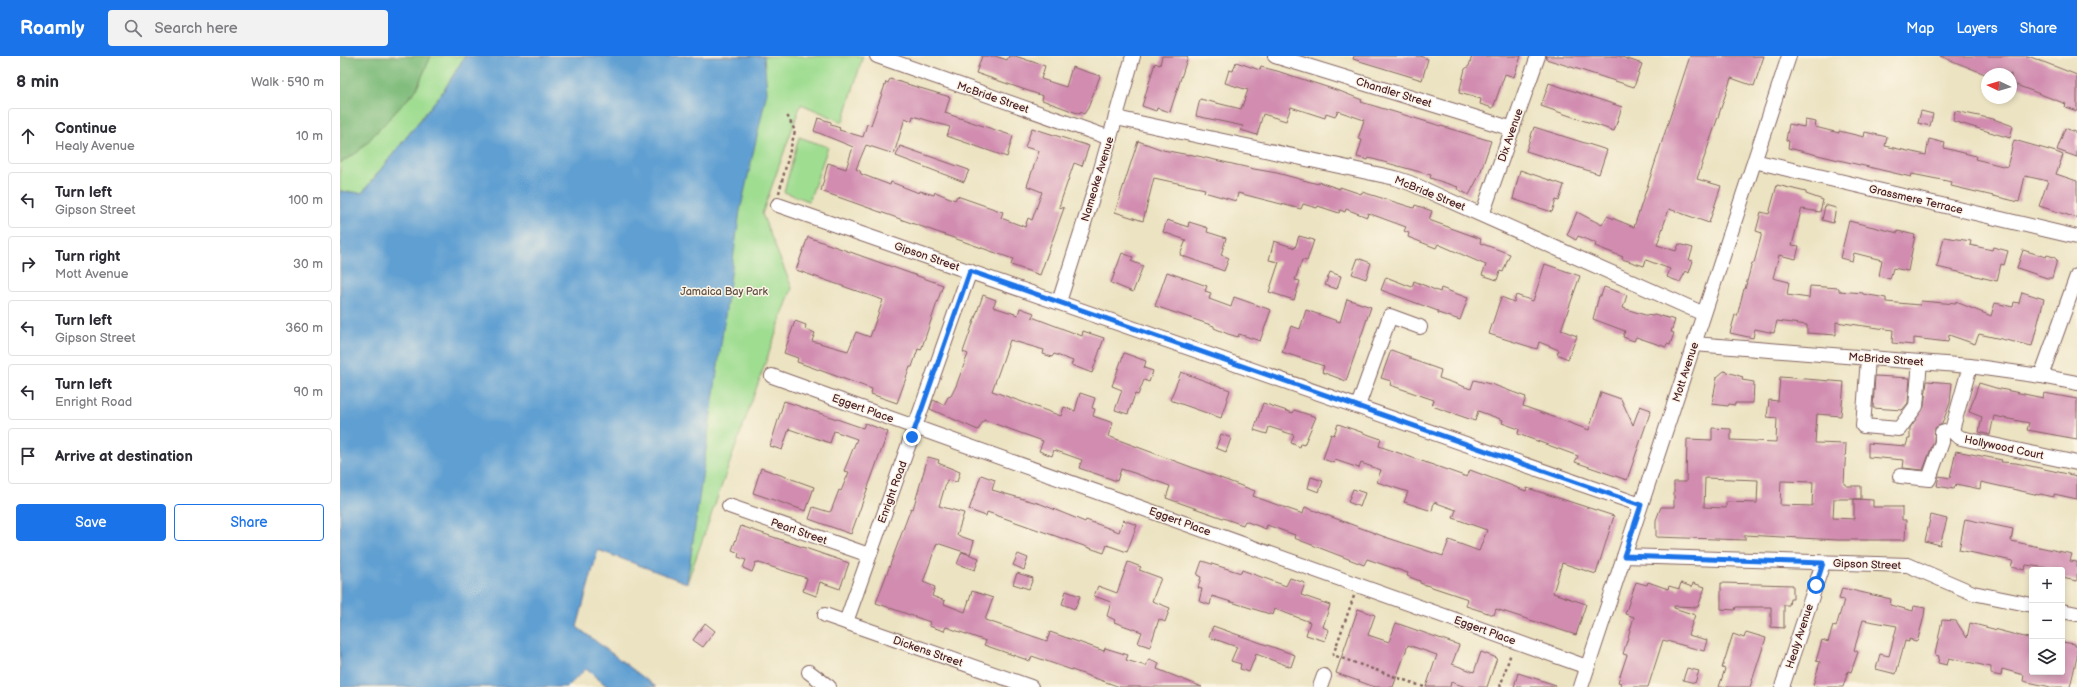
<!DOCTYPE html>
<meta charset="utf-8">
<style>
:root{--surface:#fff;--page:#f2f2f3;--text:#2b2b33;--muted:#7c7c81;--line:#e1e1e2;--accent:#1a73e8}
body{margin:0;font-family:"Balsamiq Sans",sans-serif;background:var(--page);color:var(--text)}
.controls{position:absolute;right:12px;bottom:12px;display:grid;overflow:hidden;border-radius:4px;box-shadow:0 2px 6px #0003}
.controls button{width:36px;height:36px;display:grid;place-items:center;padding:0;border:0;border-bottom:1px solid var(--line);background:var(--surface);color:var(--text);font:20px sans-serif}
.compass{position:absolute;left:1641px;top:12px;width:36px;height:36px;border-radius:50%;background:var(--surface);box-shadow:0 2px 6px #0003;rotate:274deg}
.stop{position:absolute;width:12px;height:12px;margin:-9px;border:3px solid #1a73e8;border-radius:50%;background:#fff}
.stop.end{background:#1a73e8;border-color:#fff;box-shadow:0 1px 4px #0008}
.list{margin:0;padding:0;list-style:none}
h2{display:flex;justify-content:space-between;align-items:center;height:52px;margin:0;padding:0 16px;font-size:17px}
h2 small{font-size:13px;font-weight:400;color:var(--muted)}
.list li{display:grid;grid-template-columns:26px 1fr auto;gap:12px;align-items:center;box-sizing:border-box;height:56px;margin:0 8px 8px;padding:0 8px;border:1px solid var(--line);border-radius:4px}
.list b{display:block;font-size:15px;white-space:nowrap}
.list p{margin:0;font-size:13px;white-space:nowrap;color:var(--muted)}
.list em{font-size:13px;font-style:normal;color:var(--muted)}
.actions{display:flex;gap:8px;padding:12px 16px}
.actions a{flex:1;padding:9px 0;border:1px solid var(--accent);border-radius:4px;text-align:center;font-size:14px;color:var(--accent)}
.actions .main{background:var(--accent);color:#fff}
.icon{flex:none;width:22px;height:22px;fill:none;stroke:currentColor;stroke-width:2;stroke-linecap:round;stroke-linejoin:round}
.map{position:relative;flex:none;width:1737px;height:631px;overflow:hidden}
header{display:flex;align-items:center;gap:24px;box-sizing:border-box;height:56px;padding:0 20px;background:var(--accent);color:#fff}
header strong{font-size:19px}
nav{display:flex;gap:22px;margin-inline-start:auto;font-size:14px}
.search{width:280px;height:36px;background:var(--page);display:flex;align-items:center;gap:10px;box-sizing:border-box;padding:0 14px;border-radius:4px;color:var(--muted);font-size:15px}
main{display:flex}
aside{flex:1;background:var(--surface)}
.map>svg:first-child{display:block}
.green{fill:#9fdd91;stroke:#747e5e}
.forest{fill:#7fbc7b;stroke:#646e53}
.water{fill:#5f9fd2;stroke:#545f7e}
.building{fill:#d18cb0;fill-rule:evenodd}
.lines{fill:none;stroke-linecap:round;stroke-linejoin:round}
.minor-casing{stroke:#836460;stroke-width:16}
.path{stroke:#836460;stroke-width:2.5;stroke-dasharray:3 3;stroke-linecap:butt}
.minor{stroke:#fff;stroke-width:14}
.route{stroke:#1a73e8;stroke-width:5}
.labels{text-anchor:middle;stroke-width:3;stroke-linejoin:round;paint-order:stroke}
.street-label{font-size:11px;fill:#4a1f2b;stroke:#fcf5e5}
.park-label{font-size:11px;fill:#5f4e44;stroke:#fcf5e5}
</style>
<header>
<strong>Roamly</strong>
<div class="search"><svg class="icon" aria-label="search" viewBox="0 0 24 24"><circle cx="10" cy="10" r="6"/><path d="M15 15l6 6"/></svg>Search here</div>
<nav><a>Map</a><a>Layers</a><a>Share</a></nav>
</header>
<main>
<aside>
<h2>8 min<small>Walk · 590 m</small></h2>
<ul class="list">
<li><svg class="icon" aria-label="ahead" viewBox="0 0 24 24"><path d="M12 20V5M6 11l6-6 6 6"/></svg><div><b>Continue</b><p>Healy Avenue</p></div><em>10 m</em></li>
<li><svg class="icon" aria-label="left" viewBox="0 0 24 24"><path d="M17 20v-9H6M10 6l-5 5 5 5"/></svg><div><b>Turn left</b><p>Gipson Street</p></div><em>100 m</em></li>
<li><svg class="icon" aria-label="right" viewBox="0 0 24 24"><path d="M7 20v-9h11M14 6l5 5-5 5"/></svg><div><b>Turn right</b><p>Mott Avenue</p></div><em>30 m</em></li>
<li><svg class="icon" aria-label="left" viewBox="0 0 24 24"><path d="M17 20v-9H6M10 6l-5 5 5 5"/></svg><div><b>Turn left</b><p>Gipson Street</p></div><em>360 m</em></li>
<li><svg class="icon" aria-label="left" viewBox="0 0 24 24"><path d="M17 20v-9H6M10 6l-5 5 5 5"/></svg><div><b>Turn left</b><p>Enright Road</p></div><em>90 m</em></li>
<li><svg class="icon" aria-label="arrive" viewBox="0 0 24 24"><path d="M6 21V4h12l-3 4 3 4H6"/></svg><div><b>Arrive at destination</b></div></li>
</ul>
<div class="actions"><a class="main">Save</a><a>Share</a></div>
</aside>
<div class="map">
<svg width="1737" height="631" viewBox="0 0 1737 631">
<rect width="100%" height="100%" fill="#fcf5e5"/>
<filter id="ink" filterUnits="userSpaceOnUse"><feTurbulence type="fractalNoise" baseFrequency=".025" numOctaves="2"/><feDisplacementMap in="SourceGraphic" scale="8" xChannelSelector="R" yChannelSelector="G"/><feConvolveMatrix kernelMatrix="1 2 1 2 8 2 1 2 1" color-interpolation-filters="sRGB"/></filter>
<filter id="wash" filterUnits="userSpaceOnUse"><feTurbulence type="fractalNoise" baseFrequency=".012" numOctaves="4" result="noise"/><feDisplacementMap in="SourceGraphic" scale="16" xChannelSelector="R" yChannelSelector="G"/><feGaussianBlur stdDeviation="0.9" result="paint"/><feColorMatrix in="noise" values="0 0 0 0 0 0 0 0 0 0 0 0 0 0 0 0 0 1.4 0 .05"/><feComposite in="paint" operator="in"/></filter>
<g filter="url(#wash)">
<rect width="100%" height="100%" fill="#ece3c2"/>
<!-- green -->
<path class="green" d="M91,0H125L104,34L22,137L0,135V107L18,96L76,34Z
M371,0H523L503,66L461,48L422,158L452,232L347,527L263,495Z
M459,81L488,91L469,145L444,136Z"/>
<!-- forest -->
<path class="forest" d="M0,0H91L76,34L18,96L0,107Z"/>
<!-- water -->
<path class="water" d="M125,0H424L427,36L400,155L347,527L258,494L237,571L316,631H268L246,613L227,631H0V135L22,137L104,34Z"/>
<g id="blocks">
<!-- building -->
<path class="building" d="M642,0H655L667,4L669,0H675L705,10L701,23L726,31L732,11L760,20L748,52L744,58L740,56V58L702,44L703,40L636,17Z
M822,0H848L830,56L817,52L816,55L802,50L815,7L820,9Z
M1014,0H1080L1088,3L1082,24L1013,3Z
M1132,0H1181L1174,21L1165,18L1153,52L1140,48L1141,43L1119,37L1125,13L1129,10Z
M1206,0H1279L1302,8L1294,31L1206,3Z
M1350,0H1424L1414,30L1391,22L1378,61L1357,123L1381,130L1369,167L1329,153L1317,189L1336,195L1339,188L1353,192L1349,204L1353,205L1349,217L1346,215L1340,226L1327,221L1330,213L1306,204L1304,210L1282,203L1283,201L1255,190L1256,187L1238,180L1236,184L1227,179L1237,156L1262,169L1267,160L1294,171Z
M1600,0H1688L1737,19V55L1725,51L1726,48L1671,27V18H1645Z
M896,6L920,14L921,11L937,15L1002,36L1022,44L1021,46L1151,85L1140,118L1129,139L1117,133L1118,131L1090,122L1091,119L1029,102L1028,104L1017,101L1022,84L1018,83L1024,64L998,55L995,60L986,57L985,62L951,51L946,65L923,58L917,79L901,74L903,70L856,60L860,43L901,53L908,34L885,27L889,14L893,15Z
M550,23L610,41L605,57L673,80L667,101L607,80L610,71L573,60L572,65L565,62L554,98L526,89L516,113L520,115L521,118L550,129L551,126L579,137L580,135L594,139L595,136L615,144L617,140L663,156L661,162L685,171L688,162L692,164L702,136L687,130L699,95L685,91L692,72L749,90L742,110L734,107L719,151L724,152L700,219L671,209L673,203L481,135L488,107L506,113L513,91L474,75L478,62L491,66V69L500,72L499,74L523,81L527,68L531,69L546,26L548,27Z
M1209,27L1282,51L1274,75L1201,50Z
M1581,55L1593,58L1590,70L1578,67Z
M1615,55L1653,63L1673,70L1670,82L1613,65Z
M1465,64L1476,66L1475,71L1499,77V75L1524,81L1525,76L1547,81L1545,90L1586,99L1589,83L1605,87L1604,92L1636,100L1635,103L1667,111L1674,84L1716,96L1723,99L1716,118L1737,125V162L1699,150L1708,125L1685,120L1679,146L1611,130L1612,126L1572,118L1571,121L1448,92L1449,85L1446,84L1449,68L1464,71Z
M1194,71L1267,94L1259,118L1186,95Z
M1725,72L1737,77V101L1717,94Z
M798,85L823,94L849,99V98L914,113L937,117L978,128L979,126L1000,133V131L1021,138L1022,136L1074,152L1075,149L1092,155L1089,164L1141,183L1140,187L1170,198L1163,216L1160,215L1157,224L1142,219L1146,209L1098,188L1096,192L1068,181L1069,177L1064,175L1066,171L1028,157L1027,161L1006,153L1005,156L1000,154L999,157L978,150L977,152L963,148L961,153L898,137L896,145L864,136L865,133L814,122L803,165L775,156Z
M560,90L629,114L624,126L556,100Z
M1180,114L1224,129L1219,145L1216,144L1212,156L1173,143Z
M1437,129L1466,136V138L1483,144L1480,156L1462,153L1461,155L1452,189L1459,190L1456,203L1439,199L1433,222L1449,226L1447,239L1469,242L1470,230L1499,232V235L1523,237V238L1546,242V246L1580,249L1581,245L1616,248V246L1651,260L1655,247L1673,251L1674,246L1679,247L1682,236L1704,243L1692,290L1639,278L1635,288L1609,279L1608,286L1574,282V289L1552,287L1553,274L1496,266V279L1467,277V269L1437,265L1434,277L1415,273L1413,282L1390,277L1395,259L1397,260L1404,233H1405L1412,207H1414L1422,177L1416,175L1421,156L1429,158Z
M1485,149L1496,152L1493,167L1482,164Z
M827,164L848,171L849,166L862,170L868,172L867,176L886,182L881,199L889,202L884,215L840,199L846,184L823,176Z
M1509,165L1558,177V175L1575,179L1568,215L1553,212L1550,223L1539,220L1542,204L1514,197L1512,205L1500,202Z
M959,180L974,184L967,205L962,204L955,224L960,225L954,244L929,236L939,206L929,204L934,185L955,192Z
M468,181L603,229L581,294L578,293L572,311H570L557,347L531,338L532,333L457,306L458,302L444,297L455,265L466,269L465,273L475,277L472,285L508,295L516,276L530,281L543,244L456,214Z
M1604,181L1631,185L1630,189L1652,194L1653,191L1668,195L1664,209L1661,208L1657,225L1597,211Z
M1683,194L1706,201L1707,199L1714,201L1717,204L1712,222H1707L1677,212Z
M782,197L793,201L791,205L803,210L793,236L771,227Z
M1018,202L1031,207L1026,223L1012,218Z
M1205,208L1240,220L1221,274L1237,280L1228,303L1217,298L1219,294L1199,286L1197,293L1149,278L1161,241L1174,246L1176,239L1193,245Z
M827,216L867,230L865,235L871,237L869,243L891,251L894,241L931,254L920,285L899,278L898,281L888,278L874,272V270L815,250Z
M990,216L1001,220L997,233L985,229Z
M1046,221L1072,231L1074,225L1100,236L1101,232L1128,242L1120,264L1098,257V255L1041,234Z
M1264,231L1287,239L1283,252L1305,259L1313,260L1314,258L1335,264L1331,276L1334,277L1330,289L1327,288L1326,291L1296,281L1294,285L1283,281L1285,275L1253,263L1259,240H1261Z
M643,239L656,244L653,251L666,255L678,259L680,252L694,257L692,261L742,280L743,275L764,282L752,317L731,309L733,305L714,298L712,301L703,298L704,294L670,284L652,335L721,360L724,351L735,355L740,337L755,342L752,352L755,353L753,360L773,367L768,380L915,435L913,440L932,447L963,458L965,451L1045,481L1103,500L1109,484L1139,495L1147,474L1113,462L1116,454L1094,446L1092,455L1064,446L1068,436L1037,426L1041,414L1021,407L1019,412L995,404L994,407L983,403L991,378L994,379L998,368L1041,383L1039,390L1127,421L1130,414L1186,435L1187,432L1203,437L1274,460L1256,518L1222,507L1213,537L1246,548L1236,579L1156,553L1154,559L1126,550L1128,543L1080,527V525L1067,520L1068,517L1027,503L1024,509L954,482L955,479L927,469L926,473L905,465L903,469L826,442L830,430L794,417L781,413L777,425L739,412L742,404L714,394L712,400L699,395L703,385L644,364L638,374L590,353L593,344L604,349L608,341L611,340L616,330L628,298L623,296Z
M1007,243L1031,251L1006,325L982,316L984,310L942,296L951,270L960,273L966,254L1000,266Z
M1051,294L1070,301V303L1101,314L1099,322L1131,333L1134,324L1154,329L1186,341L1183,350L1249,374L1261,336L1281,343L1293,369L1300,350L1311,354L1287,424L1235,406L1238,400L1178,378L1179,373L1162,367L1163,364L1138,355L1135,365L1092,350L1094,344L1050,329L1051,325L1041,322Z
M784,297L806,305L804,312L813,315L809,326L804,324L798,339L795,338L788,358L775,354L782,334L772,330Z
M1384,315L1403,321L1402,324L1414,326L1413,347H1395V349L1389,348L1388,350L1372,348L1377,321Z
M841,316L890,334L881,362L830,344Z
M1535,320L1570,322L1568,347L1562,354L1533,352Z
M1440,321L1504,326L1501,360L1477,358L1475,387L1506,388L1504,428H1506V430H1521V443H1494L1493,462L1514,463V443L1533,444V451H1562V464H1566L1565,484H1498L1405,479V484L1316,481V464L1321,451H1334V426H1346L1347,383L1372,384V372L1391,373V384L1436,386L1437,362L1427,361L1429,344L1438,345ZM1365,422L1418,424L1417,447L1386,446V452L1364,451ZM1441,425L1473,426L1472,450L1440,449Z
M1587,325L1612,327L1610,347L1602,368L1595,372L1594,385L1583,414L1563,412L1564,404L1528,401V387L1566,390L1568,383H1570V372L1584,351Z
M1639,327L1656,332L1703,342L1704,337L1737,343V383L1687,374L1689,367L1654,360L1650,379L1639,376L1642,361L1629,356Z
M444,345L523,372L525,367L548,376L511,478L469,463L473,451L489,456L491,455L499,434L501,435L509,416L504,415L517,383L494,375L490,387L449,373L442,394L430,390Z
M923,347L953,357L954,354L976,361L964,389L961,388L960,391L951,387L954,379L929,371L927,378L914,374Z
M881,378L891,382L886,396L876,392Z
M1616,395L1662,404L1661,406L1676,407L1737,420V443L1714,438V441L1700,438L1699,439L1641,426L1640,433L1616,428L1614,433L1597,430L1599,420L1610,422Z
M588,401L599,404L598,407L620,416L617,426L607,424L599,450L624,457L617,479L634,485L630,498L597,487L583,526L595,531L592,540L605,545L604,548L625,556L632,535L653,542L645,564L707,585L710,576L764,595L765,592L788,599L786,604L806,610L809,603L819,607L817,613L862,631H780L692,600L690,605L673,599L644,589L646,585L606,571L604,575L589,570L590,566L536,547L571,452L573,453Z
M421,412L474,431L466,455L413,437Z
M641,419L655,424L652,434L701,448L745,466L746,464L779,476L783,464L797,469L787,496L767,489L764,497L647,456L646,460L629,454Z
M971,421L983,425L979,436L968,432Z
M1013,433L1025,437L1020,451L1008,446Z
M1591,459L1607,463L1600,489L1585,485Z
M1625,463L1673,473L1671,485L1732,498L1730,505L1737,506V525L1722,522V514L1686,509L1685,514L1671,511L1673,505L1619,494Z
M401,470L509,507L500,533L480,526L476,540L463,535L467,522L416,506L412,516L403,512L406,504L398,501L399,497L392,494Z
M622,496L639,502L635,514L617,508Z
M678,498L688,502L684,514L673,509Z
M862,505L901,517L902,514L946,530L950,522L965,527L961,539L990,549L983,571L989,574L985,585L966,579L970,566L935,553L933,559L872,540L870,549L859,545L862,533L858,532L861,521L857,519Z
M788,506L801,511L799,514L821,522L812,545L830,552L825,566L819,563L810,591L798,587L802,576L774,566L775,564L767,560L771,546L754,540L758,530L777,537Z
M677,517L693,522L689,533L673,528Z
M1296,526L1307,529L1308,526L1328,533L1329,530L1339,533L1341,527L1352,531L1353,527L1365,531L1358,551L1334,550V552L1355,559L1348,579L1367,584L1364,595L1323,584L1308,631H1280L1281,627L1278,626L1287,599L1283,598L1294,561L1285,558Z
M1381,527L1453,529V543H1450L1449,549H1444V572L1431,571V551H1396L1395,554L1381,553Z
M1502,532L1551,543L1550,549L1573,555L1574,550L1585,552L1584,560L1578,583L1576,585L1569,583V586L1565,585L1556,618L1536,613L1540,598L1549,600L1557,570L1523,564L1514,594L1518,596L1511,616L1508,615L1503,631H1479L1473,629L1480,606L1476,605L1482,584L1488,586L1493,570L1496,571L1504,544L1499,543Z
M726,535L740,540L735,553L722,548Z
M1018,553L1035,559L1028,579L1049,586L1056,567L1119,589L1112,608L1134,616L1141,596L1157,602L1147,631H1126L1111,626L1110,631H1086L1097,599L1068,589L1053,631H1035L996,617Z
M1602,564L1616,565L1627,582L1630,567L1692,583V616H1722V586L1735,588V590L1737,591V601L1730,631H1711L1683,625L1684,619L1662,613L1661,620L1651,618V611L1609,602L1607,609L1598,607L1599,600L1595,599Z
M365,567L375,575L363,591L353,584Z
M873,570L955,599L951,611L916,598L909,616L900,613L901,608L891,605L897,591L869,581Z
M1406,576L1426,582L1410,631H1379L1385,613L1382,612L1393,578L1404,582Z
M1347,612L1359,615L1355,627L1343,624Z
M1178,617L1216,629L1215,631H1174Z"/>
</g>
</g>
<g filter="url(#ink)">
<use href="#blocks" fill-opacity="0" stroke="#836460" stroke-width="1"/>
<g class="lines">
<defs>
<path id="minor" d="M537,0L770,82
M935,0L1173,73
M776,62L1055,122L1070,127L1364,258
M1414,105L1737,181
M438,149L1301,449
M1142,159L1198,0
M719,246L759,120L793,0
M1354,288L1630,310L1701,320L1737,327
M1528,302L1523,370L1559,373L1576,350L1580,306
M1630,310L1612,374L1616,379L1621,382L1737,407
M432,320L1247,611
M1701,320L1737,220
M1018,350L1050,260L1080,271
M1560,420L1589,423L1602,386V377L1612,374
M389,450L529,499
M1284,500L1568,509L1633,537L1692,549
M1722,555L1737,558
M485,559L691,631
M506,566L630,215
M469,616L489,631
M980,631L984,620
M1241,631L1449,0
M1442,631L1483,507"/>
</defs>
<!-- minor casing -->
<use href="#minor" class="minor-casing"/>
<!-- path -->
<path class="path" d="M439,137L455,75L447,59
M1014,540L993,599L1084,631
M1160,631L1171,597"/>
<!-- minor -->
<use href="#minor" class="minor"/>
</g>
</g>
<g class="lines" filter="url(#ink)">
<!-- route -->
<path class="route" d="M572,381L630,215L1301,449L1284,500L1483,507L1476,529"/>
</g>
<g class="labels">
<!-- street labels -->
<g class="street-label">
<text transform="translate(1054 36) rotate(17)" y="4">Chandler Street</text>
<text transform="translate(653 41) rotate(19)" y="4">McBride Street</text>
<text transform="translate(1170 79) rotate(-71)" y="4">Dix Avenue</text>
<text transform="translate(757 123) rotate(-73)" y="4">Nameoke Avenue</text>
<text transform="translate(1090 137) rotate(22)" y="4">McBride Street</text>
<text transform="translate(1576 143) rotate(13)" y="4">Grassmere Terrace</text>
<text transform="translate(587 200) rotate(19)" y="4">Gipson Street</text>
<text transform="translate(1546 303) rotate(4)" y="4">McBride Street</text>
<text transform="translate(1345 316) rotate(-72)" y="4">Mott Avenue</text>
<text transform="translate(523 352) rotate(20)" y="4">Eggert Place</text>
<text transform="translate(1664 391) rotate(12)" y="4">Hollywood Court</text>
<text transform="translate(552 436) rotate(-70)" y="4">Enright Road</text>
<text transform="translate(840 465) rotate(20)" y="4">Eggert Place</text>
<text transform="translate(459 475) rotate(19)" y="4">Pearl Street</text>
<text transform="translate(1527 508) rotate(2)" y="4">Gipson Street</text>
<text transform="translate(1145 574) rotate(20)" y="4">Eggert Place</text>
<text transform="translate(1459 580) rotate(-72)" y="4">Healy Avenue</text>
<text transform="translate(588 595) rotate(19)" y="4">Dickens Street</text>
</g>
<!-- park labels -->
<g class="park-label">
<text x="384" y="239">Jamaica Bay Park</text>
</g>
</g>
</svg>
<div class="controls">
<button>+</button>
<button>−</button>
<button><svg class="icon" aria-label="layers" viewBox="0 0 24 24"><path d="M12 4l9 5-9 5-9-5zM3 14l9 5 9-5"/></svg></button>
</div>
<svg class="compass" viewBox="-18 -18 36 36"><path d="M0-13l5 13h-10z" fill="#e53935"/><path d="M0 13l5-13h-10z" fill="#7c7c81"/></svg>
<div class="stop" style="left:1476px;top:529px"></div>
<div class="stop end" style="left:572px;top:381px"></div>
</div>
</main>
